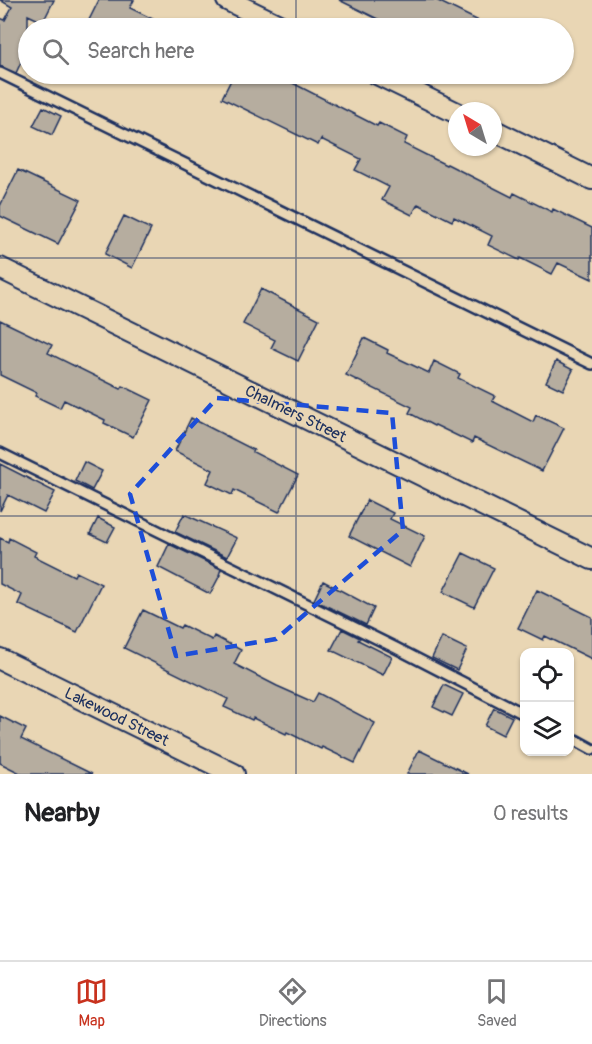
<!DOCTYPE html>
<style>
:root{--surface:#fff;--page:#f2f2f2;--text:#202124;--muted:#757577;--line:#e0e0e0;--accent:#c8321e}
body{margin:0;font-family:Pangolin,sans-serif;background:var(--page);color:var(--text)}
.controls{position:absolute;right:18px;bottom:18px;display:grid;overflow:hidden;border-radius:12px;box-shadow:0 2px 4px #0004}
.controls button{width:54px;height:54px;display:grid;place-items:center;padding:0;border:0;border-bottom:2px solid var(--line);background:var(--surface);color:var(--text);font:30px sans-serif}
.compass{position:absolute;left:448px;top:102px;width:54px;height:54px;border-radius:50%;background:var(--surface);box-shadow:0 2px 4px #0004;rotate:322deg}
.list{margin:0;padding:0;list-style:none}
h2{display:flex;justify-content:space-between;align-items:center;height:78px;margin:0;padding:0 24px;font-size:26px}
h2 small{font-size:20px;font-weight:400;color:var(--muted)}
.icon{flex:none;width:33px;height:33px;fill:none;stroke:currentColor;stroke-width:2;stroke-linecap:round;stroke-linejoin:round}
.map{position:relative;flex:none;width:592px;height:774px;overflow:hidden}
.search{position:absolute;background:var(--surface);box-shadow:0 2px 4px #0004;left:18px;right:18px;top:18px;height:66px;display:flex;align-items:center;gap:15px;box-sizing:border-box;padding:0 21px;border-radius:33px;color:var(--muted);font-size:22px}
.sheet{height:186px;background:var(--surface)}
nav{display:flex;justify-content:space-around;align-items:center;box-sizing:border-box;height:84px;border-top:2px solid var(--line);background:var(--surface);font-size:16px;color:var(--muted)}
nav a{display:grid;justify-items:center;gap:3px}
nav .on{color:var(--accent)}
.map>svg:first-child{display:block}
.building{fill:#b6ad9f;stroke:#1b2f5e;stroke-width:1.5}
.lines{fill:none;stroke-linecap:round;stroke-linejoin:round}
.lane-casing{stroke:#1b2f5e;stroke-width:14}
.street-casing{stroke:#1b2f5e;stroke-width:24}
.lane{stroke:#e9d6b4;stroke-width:9}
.street{stroke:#e9d6b4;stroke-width:20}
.marked{fill:none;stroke:#1d4ed8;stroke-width:4.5;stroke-dasharray:12 8;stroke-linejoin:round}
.grid{fill:none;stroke:#1b2f5e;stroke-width:1.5;stroke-opacity:0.55}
.labels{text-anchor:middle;stroke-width:4.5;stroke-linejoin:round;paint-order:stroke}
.street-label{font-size:16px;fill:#1b2f5e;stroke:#e9d6b4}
</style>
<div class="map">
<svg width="592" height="774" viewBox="0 0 592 774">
<rect width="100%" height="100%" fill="#e9d6b4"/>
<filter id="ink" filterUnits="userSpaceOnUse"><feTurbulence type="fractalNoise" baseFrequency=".0167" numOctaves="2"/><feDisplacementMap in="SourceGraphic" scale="12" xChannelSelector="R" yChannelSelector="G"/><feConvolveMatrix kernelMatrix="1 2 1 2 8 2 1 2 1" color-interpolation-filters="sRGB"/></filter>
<g filter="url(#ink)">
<!-- building -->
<path class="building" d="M0,0H54L43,22L28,15V47L16,73L0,66V18L5,20L12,7Z
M99,0H134L130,8L171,28H85Z
M339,0H436L493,28H396Z
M234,74H275L377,126L379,123L407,137L404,144L446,165L447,164L512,197L514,193L552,212L553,209L592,228V279L558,263L552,274L520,258L519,260L488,245L492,236L454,217L452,221L418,204L412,215L382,200L389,187L355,170L361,159L321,139L318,145L222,98Z
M43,107L61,116L52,135L33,126Z
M18,170L81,200L58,244L0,216V206Z
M124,216L151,229L132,268L105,254Z
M261,289L319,319L298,361L271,348L275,340L243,324Z
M0,320L52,345L48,353L121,389L123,386L152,400L133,437L104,423L105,420L64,400L60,408L35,396L37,393L0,375Z
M364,338L388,350L387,353L429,373L434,361L460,374L458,378L495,396L492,401L533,422L536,415L564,428L542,471L474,438L472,443L435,425L434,426L409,413L412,407L346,375Z
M556,361L573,370L563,390L546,382Z
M191,418L254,450L253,452L298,475L279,512L234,490L232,495L207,483L213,470L175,451Z
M84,462L102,471L92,490L75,481Z
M0,464L55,492L44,513L8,495L0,511Z
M367,500L393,513L390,519L425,536L410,567L349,536Z
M184,514L237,538L227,557L175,532Z
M98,518L115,527L107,542L90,534Z
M0,538L8,542L9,538L36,552L34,556L74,576L76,572L101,584L77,632L18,604L22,595L0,584Z
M169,544L221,569L219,575H220L210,594L158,567Z
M463,553L494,568L474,607L443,592Z
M323,581L374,608L366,625L314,600Z
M537,590L592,617V659L545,636L543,640L518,628Z
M143,610L180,628L182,625L212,640L214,636L241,650L234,664L277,686L313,702L318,693L375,723L355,763L322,747L321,749L287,732L286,734L253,718L252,720L224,707L228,699L124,648Z
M342,629L360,638L358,640L392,657L383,675L331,650Z
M442,637L467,649L457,670L432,658Z
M444,685L463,694L452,716L433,707Z
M494,708L512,717L503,735L485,726Z
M0,716L26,729L21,739L92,774H22L0,763Z
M419,750L468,774H407Z"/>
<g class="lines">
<defs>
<path id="lane" d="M0,73L592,364
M0,453L396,648L524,714
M570,737L592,749"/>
<path id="street" d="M227,0L285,28
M377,74L457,113
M493,130L592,179
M0,268L592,559
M0,659L234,774"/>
</defs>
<!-- lane casing -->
<use href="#lane" class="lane-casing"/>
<!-- street casing -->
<use href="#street" class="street-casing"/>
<!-- lane -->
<use href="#lane" class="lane"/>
<!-- street -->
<use href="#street" class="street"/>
</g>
</g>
<!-- marked area -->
<path class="marked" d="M217,398L392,413L403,530L276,639L176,656L130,494Z"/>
<!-- grid -->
<path class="grid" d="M296,0V28M296,74V774M0,258H592M0,516H592"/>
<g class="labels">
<!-- street labels -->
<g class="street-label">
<text transform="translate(296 413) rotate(26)" y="6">Chalmers Street</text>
<text transform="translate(117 716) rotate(26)" y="6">Lakewood Street</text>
</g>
</g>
</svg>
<div class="controls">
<button><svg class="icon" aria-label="locate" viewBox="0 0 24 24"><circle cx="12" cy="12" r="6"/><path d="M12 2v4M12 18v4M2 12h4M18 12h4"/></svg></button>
<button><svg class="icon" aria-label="layers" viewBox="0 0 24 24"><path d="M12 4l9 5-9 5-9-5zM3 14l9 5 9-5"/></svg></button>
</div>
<svg class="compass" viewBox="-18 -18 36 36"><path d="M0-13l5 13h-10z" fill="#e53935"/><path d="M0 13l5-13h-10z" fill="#757577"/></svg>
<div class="search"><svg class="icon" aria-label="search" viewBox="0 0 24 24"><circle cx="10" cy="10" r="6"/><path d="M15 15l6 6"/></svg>Search here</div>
</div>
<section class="sheet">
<h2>Nearby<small>0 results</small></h2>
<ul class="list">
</ul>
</section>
<nav>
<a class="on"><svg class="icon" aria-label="map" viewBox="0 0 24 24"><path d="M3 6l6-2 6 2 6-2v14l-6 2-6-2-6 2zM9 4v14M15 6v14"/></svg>Map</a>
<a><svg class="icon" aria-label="directions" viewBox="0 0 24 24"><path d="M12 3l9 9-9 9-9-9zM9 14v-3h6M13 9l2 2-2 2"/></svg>Directions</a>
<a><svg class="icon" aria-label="saved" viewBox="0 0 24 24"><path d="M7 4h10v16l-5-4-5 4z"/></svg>Saved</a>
</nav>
